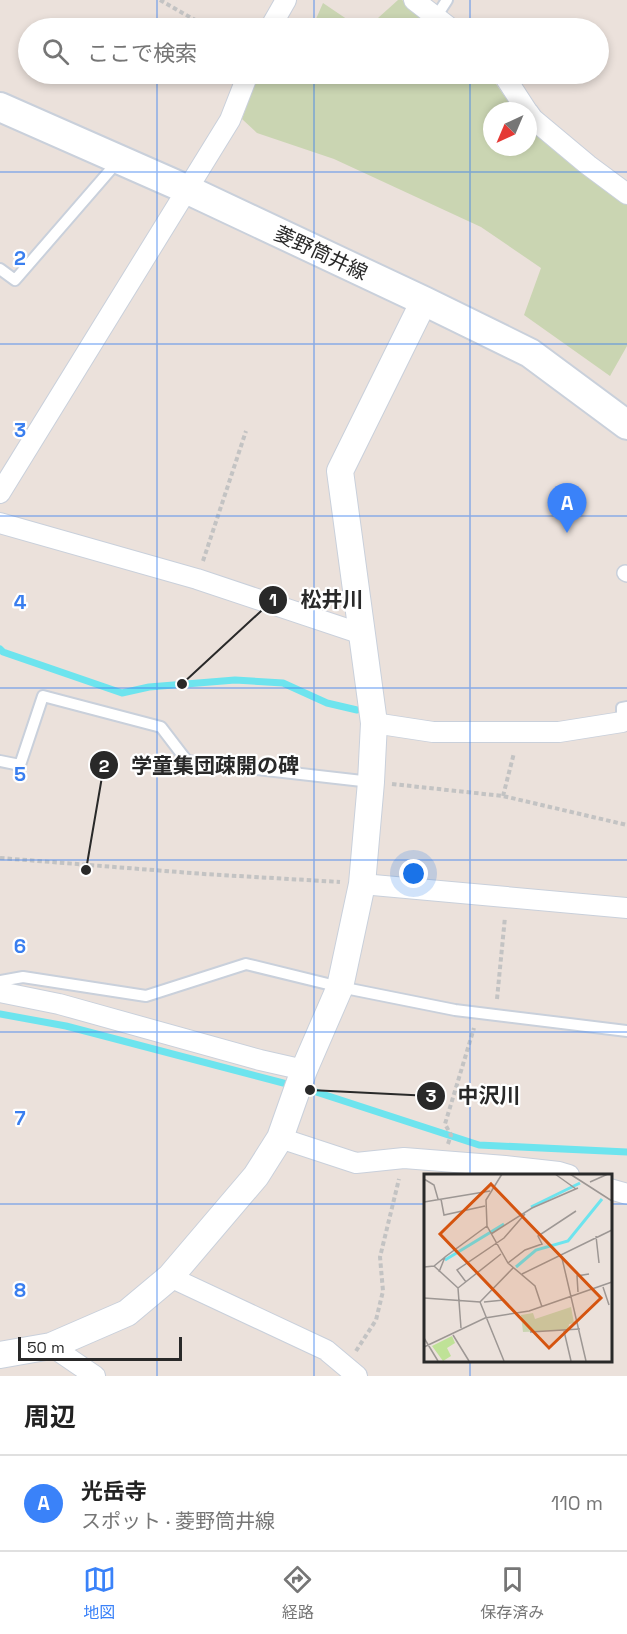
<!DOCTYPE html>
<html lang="ja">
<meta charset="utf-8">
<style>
:root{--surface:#fff;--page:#f6f6f6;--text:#222;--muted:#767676;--line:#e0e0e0;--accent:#3a82f9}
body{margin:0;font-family:"Space Grotesk","Noto Sans JP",sans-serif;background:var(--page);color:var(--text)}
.compass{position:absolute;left:483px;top:102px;width:54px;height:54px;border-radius:50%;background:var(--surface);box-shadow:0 3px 9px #0003;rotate:224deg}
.scale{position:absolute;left:18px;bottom:15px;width:164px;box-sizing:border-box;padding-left:6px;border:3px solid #292929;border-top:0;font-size:16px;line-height:21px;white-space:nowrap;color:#292929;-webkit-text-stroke:4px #fff;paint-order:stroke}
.you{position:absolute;left:414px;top:874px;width:21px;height:21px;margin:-15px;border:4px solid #fff;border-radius:50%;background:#1a73e8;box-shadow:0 0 0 9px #1a73e833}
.badge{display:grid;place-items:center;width:39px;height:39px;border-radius:50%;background:var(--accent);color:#fff;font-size:20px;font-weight:700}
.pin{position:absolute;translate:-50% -50px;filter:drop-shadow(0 2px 3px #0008)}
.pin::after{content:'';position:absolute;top:32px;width:21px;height:18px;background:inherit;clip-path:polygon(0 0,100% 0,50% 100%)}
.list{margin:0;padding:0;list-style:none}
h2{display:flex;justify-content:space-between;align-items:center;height:78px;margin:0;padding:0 24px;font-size:26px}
h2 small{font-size:20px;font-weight:400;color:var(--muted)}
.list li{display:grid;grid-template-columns:39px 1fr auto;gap:18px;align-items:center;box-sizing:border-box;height:96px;padding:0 24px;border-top:2px solid var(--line)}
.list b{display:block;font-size:22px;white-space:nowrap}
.list p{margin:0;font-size:20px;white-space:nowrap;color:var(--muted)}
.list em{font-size:20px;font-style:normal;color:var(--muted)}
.icon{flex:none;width:33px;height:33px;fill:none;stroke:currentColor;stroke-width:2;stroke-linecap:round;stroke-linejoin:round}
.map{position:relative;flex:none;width:627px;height:1376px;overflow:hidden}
.search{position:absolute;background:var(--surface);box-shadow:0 3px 9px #0003;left:18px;right:18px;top:18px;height:66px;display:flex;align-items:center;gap:15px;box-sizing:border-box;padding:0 21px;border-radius:33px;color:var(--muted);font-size:22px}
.sheet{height:174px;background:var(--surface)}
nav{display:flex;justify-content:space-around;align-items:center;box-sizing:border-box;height:84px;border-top:2px solid var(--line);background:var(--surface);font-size:16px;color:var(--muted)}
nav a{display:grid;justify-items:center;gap:3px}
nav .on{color:var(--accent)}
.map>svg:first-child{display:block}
.cemetery{fill:#cad5b2}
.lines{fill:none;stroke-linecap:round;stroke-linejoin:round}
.stream{stroke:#6de4ee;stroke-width:7}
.service-casing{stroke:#c9d0db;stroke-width:14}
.pedestrian-casing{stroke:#c9d0db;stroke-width:18}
.minor-casing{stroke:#c9d0db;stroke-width:22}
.tertiary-casing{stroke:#c9d0db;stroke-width:28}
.secondary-casing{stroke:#c9d0db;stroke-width:32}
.path{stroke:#c3c3c3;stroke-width:4;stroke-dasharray:4.5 3;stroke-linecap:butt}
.service{stroke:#fff;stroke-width:10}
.pedestrian{stroke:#fff;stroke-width:15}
.minor{stroke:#fff;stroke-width:20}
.tertiary{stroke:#fff;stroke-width:26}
.secondary{stroke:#fff;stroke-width:28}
.grid{fill:none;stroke:#397eef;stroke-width:1.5;stroke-opacity:0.55}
.labels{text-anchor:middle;stroke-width:4.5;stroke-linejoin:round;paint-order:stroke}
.street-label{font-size:20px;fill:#292929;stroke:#fff}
.inset-river{fill:none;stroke:#6de4ee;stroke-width:3}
.inset-road{fill:none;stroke:#9d9794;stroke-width:1.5}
.view{fill:#d5540f;fill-opacity:0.15;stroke:#d5540f;stroke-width:3}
.inset-edge{fill:none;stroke:#292929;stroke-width:3}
.grid-label{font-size:20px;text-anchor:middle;font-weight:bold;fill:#397eef;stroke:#fff;stroke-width:4.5;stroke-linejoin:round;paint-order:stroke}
.leader{fill:none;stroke:#292929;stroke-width:2}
.callout-dot{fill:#292929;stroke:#fff;stroke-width:2}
.mark-label{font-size:18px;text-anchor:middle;font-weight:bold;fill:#fff}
.callout-label{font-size:21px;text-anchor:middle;font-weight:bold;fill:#292929;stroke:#fff;stroke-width:4.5;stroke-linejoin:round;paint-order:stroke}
</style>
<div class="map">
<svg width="627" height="1376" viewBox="0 0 627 1376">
<rect width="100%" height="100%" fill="#ebe1db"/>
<!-- cemetery -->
<path class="cemetery" d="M398,0H402L437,28H312L323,3L360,28L378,18Z
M258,74H489L515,111H492V147H528V126L627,205V346L610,376L524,315L541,268L481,227L334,159L257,133L242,119Z"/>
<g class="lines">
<!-- stream -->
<path class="stream" d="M0,649L3,652L122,693L149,687L235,680L283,683L327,703L357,710
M0,1014L66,1026L310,1090L479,1145L627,1152"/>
<defs>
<path id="service" d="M436,17L447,0
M0,269L15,280L119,160
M622,722V708L627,707
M0,761L20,765L43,696L161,727L187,761L371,782
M0,981L23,977L146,996L246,964L340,987L455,1010L627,1031"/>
<path id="pedestrian" d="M625,573L627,574"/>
<path id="minor" d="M414,0L450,28
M270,28L286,0
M503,74L527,111
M528,112L533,119L588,165L627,194
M0,493L230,120L248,74
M0,523L197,579L362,634
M374,723L433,732H559L622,722
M362,884L627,908
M0,992L59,1004L260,1060L304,1070
M280,1138L356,1163L404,1158L505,1166L559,1172L569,1175
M610,1189L627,1194
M170,1277L326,1350L357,1376
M51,1346L95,1376"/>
<path id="tertiary" d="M0,1355L51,1346L127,1313L170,1277L256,1176L280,1138L304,1070L340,987L362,884L371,782L374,723L340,471L424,301"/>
<path id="secondary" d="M0,107L186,189L424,301L530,353L627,425"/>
</defs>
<!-- service casing -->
<use href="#service" class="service-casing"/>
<!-- pedestrian casing -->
<use href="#pedestrian" class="pedestrian-casing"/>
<!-- minor casing -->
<use href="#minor" class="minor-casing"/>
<!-- tertiary casing -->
<use href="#tertiary" class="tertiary-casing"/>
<!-- secondary casing -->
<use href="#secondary" class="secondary-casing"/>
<!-- path -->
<path class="path" d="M160,0L209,28
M203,561L246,431
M392,784L503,796L627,825
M503,796L514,753
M0,858L204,874L340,882
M497,999L505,917
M448,1144L451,1135L445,1124L474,1028
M356,1351L376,1320L383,1291L380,1257L399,1179"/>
<!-- service -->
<use href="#service" class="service"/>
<!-- pedestrian -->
<use href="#pedestrian" class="pedestrian"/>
<!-- minor -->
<use href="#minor" class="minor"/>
<!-- tertiary -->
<use href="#tertiary" class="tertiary"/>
<!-- secondary -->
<use href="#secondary" class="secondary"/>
</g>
<!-- grid -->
<path class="grid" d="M157,0V28M314,0V28M470,0V28M157,74V1376M314,74V1376M470,74V1175M0,172H627M0,344H627M0,516H627M0,688H627M0,860H627M0,1032H627M0,1204H426M610,1204H627M470,1360V1376"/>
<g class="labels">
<!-- street labels -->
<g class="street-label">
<text transform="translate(321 253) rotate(25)" y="7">菱野筒井線</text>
</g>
</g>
<!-- overview -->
<g transform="translate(424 1174)">
<rect width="188" height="188" fill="#ebe1db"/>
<path d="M28,162L31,169L23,174L27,182L19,187L8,172Z" fill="#bfe297"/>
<path d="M147,133L150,149L145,150L144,156L99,158L97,141L109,139L111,145Z" fill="#cad5b2"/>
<path class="inset-river" d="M107,33L156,9M21,86L80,50M92,93L112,76L144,67L178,25"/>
<path class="inset-road" d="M78,0L62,26L63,52L84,89L111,112L118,133M131,0L152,15M146,0L188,27M0,5L10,11L14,25M166,8L184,0M17,25L20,41L61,32M0,28L66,17M67,60L108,34L154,14M172,62L175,89M137,80L162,187M84,89L101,76L118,70L114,62L152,37M10,92L34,114M0,93L10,92L21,83M15,98L21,83L63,52M98,100L188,56M42,108L33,96L80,64L101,40M179,113L185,131M154,118L153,102L165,100M0,124L56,128L80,187M56,128L89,94M60,128L80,126M37,154L34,114L77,80M140,157L147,187M106,158L156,155M29,161L45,187M0,164L14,187M0,173L61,144L105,137L188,108"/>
<path class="view" d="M67,10L177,124L125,174L16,60Z"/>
<rect width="188" height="188" class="inset-edge"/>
</g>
<g class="grid-label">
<text x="20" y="265">2</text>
<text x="20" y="437">3</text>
<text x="20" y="609">4</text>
<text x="20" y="781">5</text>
<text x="20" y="953">6</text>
<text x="20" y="1125">7</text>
<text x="20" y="1297">8</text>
</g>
<!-- callouts -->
<path class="leader" d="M182 684L273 600M86 870L104 765M310 1090L431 1096"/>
<g class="callout-dot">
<circle cx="182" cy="684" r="6"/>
<circle cx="86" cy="870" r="6"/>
<circle cx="310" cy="1090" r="6"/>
<circle cx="273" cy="600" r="15"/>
<circle cx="104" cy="765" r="15"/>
<circle cx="431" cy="1096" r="15"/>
</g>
<g class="mark-label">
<text x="273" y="606">1</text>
<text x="104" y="772">2</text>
<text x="431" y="1102">3</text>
</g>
<g class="callout-label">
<text x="332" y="607">松井川</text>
<text x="215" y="773">学童集団疎開の碑</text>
<text x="489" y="1103">中沢川</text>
</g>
</svg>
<svg class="compass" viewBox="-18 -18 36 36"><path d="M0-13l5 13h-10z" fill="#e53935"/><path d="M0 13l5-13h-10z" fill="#767676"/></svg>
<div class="scale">50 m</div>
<div class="you"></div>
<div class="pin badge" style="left:567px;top:533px">A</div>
<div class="search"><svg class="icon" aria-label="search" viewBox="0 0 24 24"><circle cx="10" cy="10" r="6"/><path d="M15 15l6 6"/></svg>ここで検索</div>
</div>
<section class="sheet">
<h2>周辺<small></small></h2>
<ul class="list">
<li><span class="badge">A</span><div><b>光岳寺</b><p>スポット · 菱野筒井線</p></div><em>110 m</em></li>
</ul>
</section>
<nav>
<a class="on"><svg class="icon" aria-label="map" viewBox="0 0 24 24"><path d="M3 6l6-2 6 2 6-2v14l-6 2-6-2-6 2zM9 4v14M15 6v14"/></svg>地図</a>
<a><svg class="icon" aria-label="directions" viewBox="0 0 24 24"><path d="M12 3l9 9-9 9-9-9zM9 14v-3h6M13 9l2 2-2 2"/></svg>経路</a>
<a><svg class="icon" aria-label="saved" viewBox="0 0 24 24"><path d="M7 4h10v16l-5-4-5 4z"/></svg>保存済み</a>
</nav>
